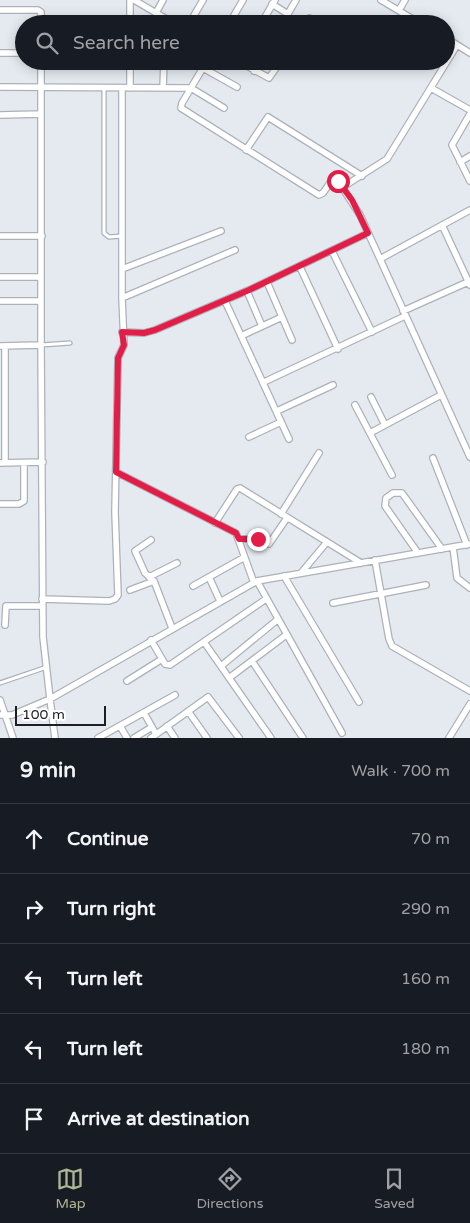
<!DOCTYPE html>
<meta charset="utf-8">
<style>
:root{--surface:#171b24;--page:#242831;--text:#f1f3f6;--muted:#9ea1a6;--line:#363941;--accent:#aeb692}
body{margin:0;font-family:"Varela Round",sans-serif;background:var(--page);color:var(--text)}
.scale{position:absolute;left:15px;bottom:12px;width:91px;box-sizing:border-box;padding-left:5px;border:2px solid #1c1e20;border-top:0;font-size:14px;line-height:18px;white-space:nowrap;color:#1c1e20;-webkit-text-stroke:4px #fff;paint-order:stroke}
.stop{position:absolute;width:15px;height:15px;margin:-11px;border:4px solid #e11d48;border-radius:50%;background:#fff}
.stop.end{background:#e11d48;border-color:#fff;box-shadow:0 1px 5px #0008}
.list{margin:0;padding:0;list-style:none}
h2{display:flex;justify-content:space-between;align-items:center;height:65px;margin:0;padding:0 20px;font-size:21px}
h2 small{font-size:16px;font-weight:400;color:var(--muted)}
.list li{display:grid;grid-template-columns:32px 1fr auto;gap:15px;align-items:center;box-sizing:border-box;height:70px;padding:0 20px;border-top:1px solid var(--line)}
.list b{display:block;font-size:19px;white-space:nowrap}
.list em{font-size:16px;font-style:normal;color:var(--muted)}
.icon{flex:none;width:28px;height:28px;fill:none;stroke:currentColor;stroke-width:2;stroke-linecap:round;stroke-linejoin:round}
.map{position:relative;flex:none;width:470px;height:738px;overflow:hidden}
.search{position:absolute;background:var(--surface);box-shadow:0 2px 12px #0003;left:15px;right:15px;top:15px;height:55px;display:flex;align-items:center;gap:12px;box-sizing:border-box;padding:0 18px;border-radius:28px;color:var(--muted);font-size:19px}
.sheet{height:415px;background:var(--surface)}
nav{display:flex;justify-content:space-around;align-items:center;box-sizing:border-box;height:70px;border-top:1px solid var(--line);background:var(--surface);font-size:14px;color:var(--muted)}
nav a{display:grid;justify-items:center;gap:2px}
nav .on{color:var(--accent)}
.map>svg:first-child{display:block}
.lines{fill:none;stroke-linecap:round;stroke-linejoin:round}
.lane-casing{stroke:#adb1b8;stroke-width:5.5}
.street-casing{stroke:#adb1b8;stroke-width:8}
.lane{stroke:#fff;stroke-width:3}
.street{stroke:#fff;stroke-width:5.5}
.route{stroke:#e11d48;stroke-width:6}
</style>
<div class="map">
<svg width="470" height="738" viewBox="0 0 470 738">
<rect width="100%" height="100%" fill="#e5eaf1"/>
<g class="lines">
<defs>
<path id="lane" d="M104,88V233L109,237L122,236
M41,345L70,343
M0,683L47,667"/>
<path id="street" d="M130,0V24
M134,0L175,24
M381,0L421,24
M272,4L288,14
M0,10H38L41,12V24
M399,10L405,0
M156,13L163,0
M189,24L203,0
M229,24L243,0
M261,24L275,0
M282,24L296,0
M304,24L309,18L322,24
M446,38L470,53
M0,53H24
M41,61V345
M130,61V88
M207,61L182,103L181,108L319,195L323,193L332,180L338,181L360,215L470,457
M238,61L269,78L281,61
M203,68L237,87
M254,71L260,61
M0,87L191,88L224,108
M163,88L164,61
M431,88L470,110
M470,114L452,145L470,181
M0,115L41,114
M246,150L268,117L362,176
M460,162L470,156
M343,187L387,159L457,45
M442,225L470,285
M0,236H42
M332,251L372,332
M380,259L470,210
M300,267L338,349
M122,269L221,231
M0,277H41
M267,282L292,340
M247,291L262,326
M122,298L235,250
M0,301H41
M225,301L289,439
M403,311L468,282
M122,332L144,333L155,330L249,290L368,233
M241,336L282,317
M0,346L41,345L43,637L50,699L257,581L470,544
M5,346V463
M264,382L405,316
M371,397L385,425
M355,405L392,475
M277,411L333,385
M370,433L441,395
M249,437L281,422
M433,458L467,545
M0,463L43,462
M116,472L236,533L254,583
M0,504H19L24,501V463
M281,514L319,453
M215,523L237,489L240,488L361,563
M239,539H256L269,544L287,518
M151,540L135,551L145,573L154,581L172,628
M453,547L457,578L470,588
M418,553L385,506L386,498L393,493H402L442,549
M375,560L389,639L392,646L470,691
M301,573L327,542
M284,576L359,702
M149,577L177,563
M209,577L220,601
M257,581L342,733
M193,586L243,558
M130,590L154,581
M42,599L109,601L115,599L118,595L115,512L118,358L124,345L122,298V88
M333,603L426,585
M5,625L6,606H42
M151,640L165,664L170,665L266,599
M204,642L271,738
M252,661L303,738
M221,666L277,620
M229,678L286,635
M127,681L162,659
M0,700L13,738
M188,711L207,738
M144,713L156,734
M0,715H12L50,699L55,738
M120,726L127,738
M167,726L175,738
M98,738L175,695
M134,738L152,727
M151,738L208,697L239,738
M449,738L470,704"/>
</defs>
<!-- lane casing -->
<use href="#lane" class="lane-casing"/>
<!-- street casing -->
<use href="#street" class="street-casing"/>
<!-- lane -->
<use href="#lane" class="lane"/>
<!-- street -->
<use href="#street" class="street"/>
</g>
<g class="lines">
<!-- route -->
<path class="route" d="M258,539H239L236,533L116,472L118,358L124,345L122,332L144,333L155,330L249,290L368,233L352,200L338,181"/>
</g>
</svg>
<div class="scale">100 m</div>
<div class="stop" style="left:338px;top:181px"></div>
<div class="stop end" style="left:258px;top:539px"></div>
<div class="search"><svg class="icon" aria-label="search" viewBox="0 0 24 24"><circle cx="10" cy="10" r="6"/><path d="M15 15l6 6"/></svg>Search here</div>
</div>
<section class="sheet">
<h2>9 min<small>Walk · 700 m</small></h2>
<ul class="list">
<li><svg class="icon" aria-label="ahead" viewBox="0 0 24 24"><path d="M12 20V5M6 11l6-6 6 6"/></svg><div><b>Continue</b></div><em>70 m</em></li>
<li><svg class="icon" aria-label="right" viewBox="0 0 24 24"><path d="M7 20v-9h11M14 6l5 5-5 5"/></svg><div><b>Turn right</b></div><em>290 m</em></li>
<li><svg class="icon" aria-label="left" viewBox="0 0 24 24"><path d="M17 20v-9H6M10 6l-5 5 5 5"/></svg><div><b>Turn left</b></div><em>160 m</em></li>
<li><svg class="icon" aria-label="left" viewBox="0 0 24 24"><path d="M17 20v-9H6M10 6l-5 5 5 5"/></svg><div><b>Turn left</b></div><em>180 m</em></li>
<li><svg class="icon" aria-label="arrive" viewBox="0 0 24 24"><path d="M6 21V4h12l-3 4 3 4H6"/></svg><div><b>Arrive at destination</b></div></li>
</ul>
</section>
<nav>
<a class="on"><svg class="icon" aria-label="map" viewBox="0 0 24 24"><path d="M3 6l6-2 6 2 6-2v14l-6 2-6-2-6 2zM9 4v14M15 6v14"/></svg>Map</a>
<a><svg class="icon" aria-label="directions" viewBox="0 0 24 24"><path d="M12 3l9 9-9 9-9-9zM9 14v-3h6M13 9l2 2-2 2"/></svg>Directions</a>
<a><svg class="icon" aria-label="saved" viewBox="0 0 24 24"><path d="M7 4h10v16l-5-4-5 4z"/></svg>Saved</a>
</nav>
